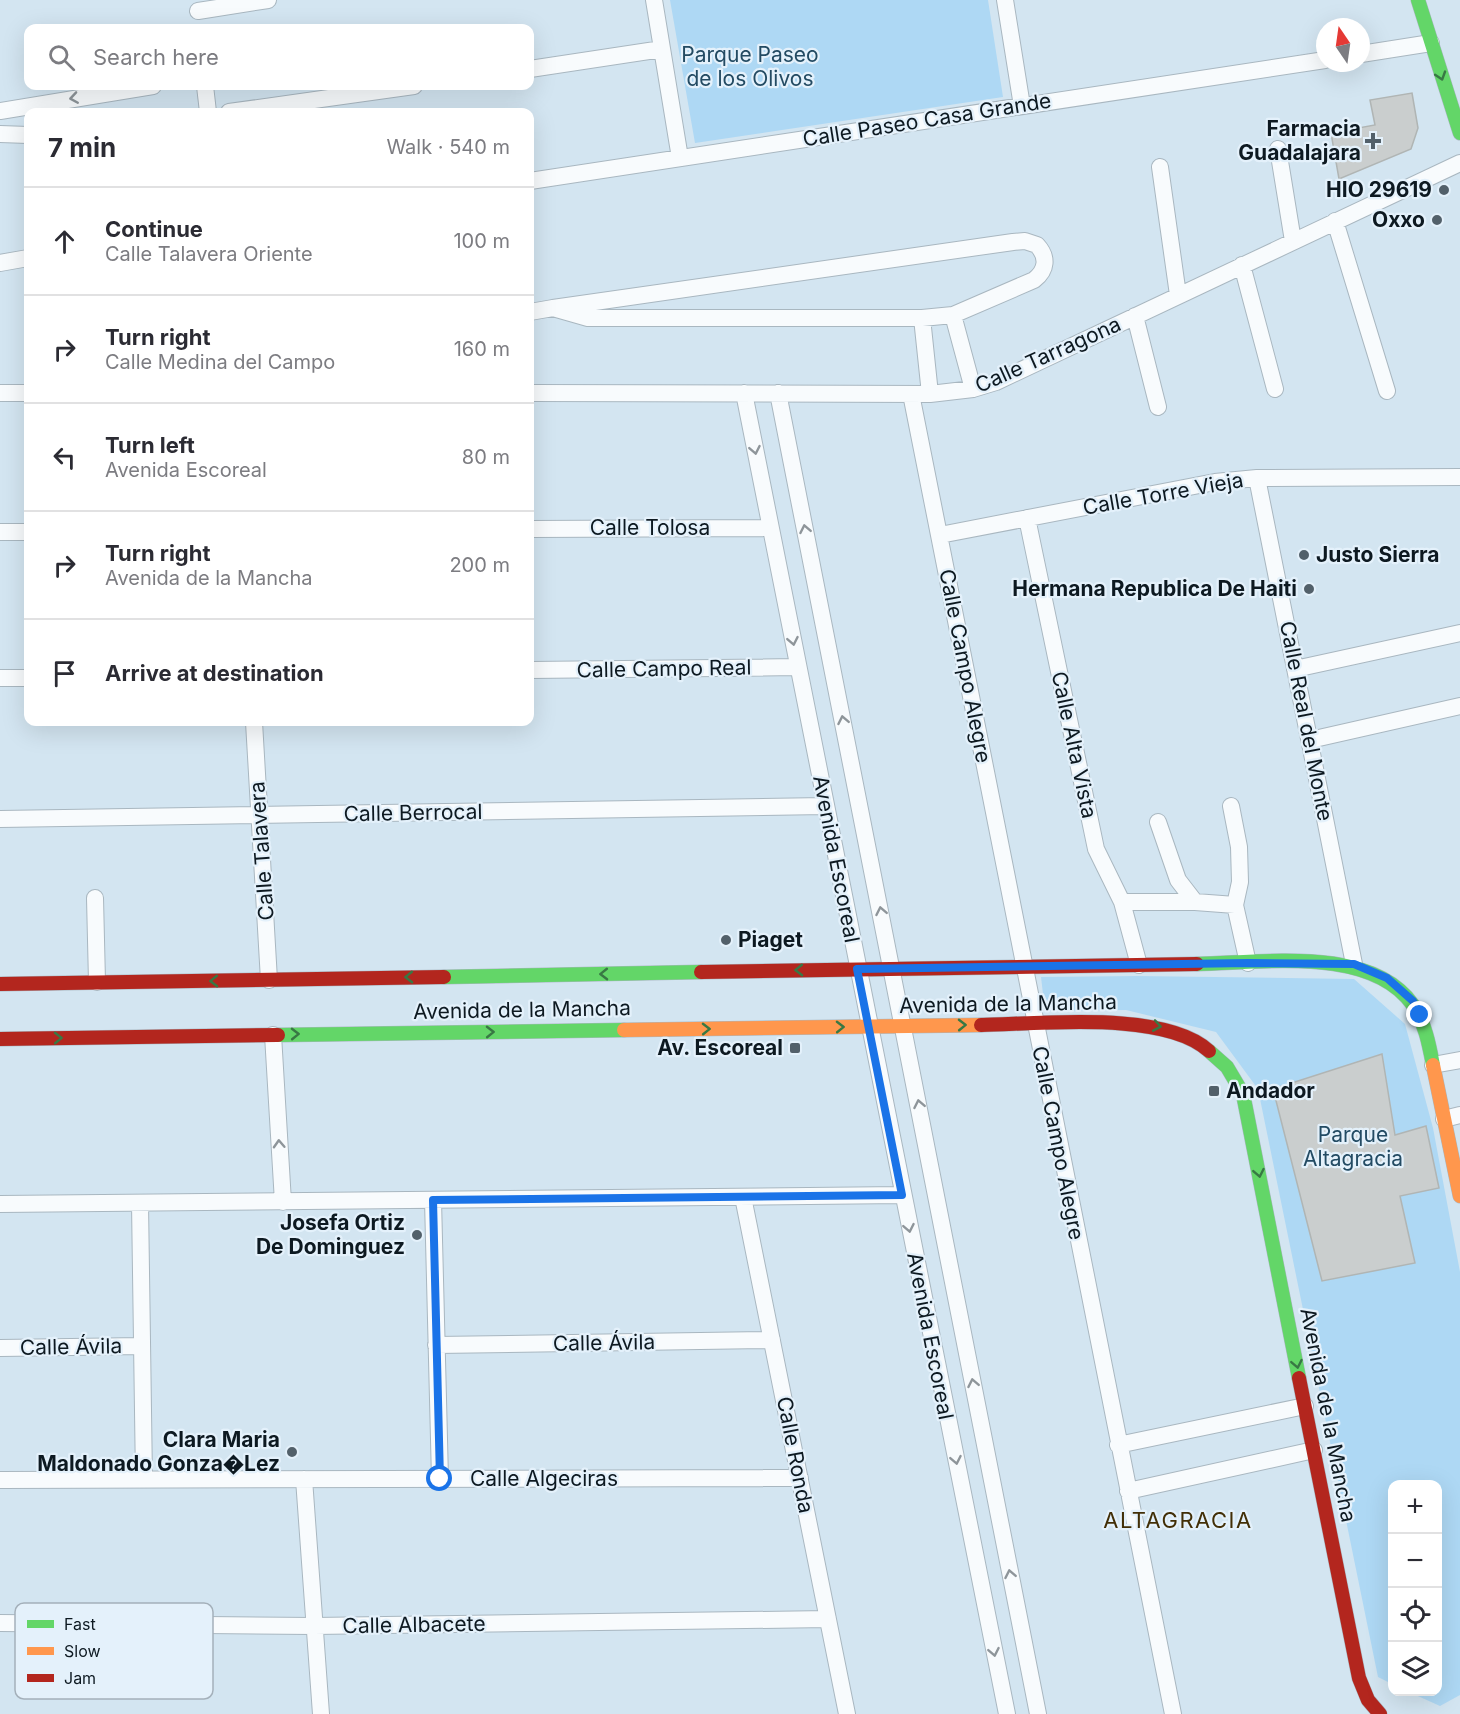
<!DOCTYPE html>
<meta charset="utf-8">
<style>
:root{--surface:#fff;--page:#f2f2f3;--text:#2b2b33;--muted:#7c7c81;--line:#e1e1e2}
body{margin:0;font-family:Inter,sans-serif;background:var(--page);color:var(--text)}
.controls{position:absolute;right:18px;bottom:18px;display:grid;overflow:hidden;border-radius:12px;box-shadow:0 6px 24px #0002}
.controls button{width:54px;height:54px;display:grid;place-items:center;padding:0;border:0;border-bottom:2px solid var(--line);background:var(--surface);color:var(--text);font:30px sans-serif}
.compass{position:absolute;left:1316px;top:18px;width:54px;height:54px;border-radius:50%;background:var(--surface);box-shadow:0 6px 24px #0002;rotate:347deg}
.stop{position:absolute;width:18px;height:18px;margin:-14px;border:4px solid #1a73e8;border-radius:50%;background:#fff}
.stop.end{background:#1a73e8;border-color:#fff;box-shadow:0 2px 6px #0008}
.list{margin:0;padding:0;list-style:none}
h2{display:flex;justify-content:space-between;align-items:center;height:78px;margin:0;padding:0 24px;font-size:26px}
h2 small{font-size:20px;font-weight:400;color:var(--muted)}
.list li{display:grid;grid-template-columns:39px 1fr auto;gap:18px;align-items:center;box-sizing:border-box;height:108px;padding:0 24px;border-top:2px solid var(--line)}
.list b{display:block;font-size:22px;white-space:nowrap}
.list p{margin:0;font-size:20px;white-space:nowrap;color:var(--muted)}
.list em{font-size:20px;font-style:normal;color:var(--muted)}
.icon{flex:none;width:33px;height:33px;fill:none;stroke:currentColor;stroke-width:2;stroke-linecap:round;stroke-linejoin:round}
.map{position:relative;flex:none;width:1460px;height:1714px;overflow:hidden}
.search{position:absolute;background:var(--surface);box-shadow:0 6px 24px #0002;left:24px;top:24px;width:510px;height:66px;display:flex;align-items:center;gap:15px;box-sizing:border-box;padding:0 21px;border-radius:12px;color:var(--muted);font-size:22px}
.panel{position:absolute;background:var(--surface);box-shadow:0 6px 24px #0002;left:24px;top:108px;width:510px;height:618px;border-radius:12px}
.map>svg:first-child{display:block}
.green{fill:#aed8f4}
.building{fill:#cacece;stroke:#b0b5b4;stroke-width:1.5}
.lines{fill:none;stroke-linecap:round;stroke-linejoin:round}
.street-casing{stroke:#a9b7c0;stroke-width:18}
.fast-casing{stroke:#a9b7c0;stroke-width:15}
.slow-casing{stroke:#a9b7c0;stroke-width:15}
.jam-casing{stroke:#a9b7c0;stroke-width:15}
.street{stroke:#f8fbfd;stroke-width:16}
.fast{stroke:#63d668;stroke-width:14}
.slow{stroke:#ff974d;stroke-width:14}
.jam{stroke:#b3261e;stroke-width:14}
.oneway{stroke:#387844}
.oneway2{stroke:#8e959a}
.route{stroke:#1a73e8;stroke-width:8}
.poi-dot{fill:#52606a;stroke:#e4f1fb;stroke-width:2}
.labels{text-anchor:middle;stroke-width:4.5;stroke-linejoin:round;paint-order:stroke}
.park-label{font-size:21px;fill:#234b63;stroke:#e4f1fb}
.street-label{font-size:21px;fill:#0d1921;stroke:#e4f1fb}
.poi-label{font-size:21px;font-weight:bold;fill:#0d1921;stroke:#e4f1fb;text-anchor:end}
.neighbourhood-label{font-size:22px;letter-spacing:1.5px;fill:#422f07;stroke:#e4f1fb}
.key{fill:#e4f1fb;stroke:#a4b0ba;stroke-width:1.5}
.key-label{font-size:16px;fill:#0d1921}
</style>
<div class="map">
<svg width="1460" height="1714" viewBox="0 0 1460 1714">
<rect width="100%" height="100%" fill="#d3e5f1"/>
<!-- green -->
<path class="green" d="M670,0H988L1003,97L695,143Z
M1137,976L1354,979L1405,1024L1433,1128L1460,1272V1695L1440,1706L1409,1692H1438V1484H1392V1684L1378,1677L1258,1089L1216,1032L1126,1010L1045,1011L1041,977Z"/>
<!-- building -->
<path class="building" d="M1412,93L1418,128L1411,149L1339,179L1331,133L1375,125L1370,100Z
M1382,1054L1395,1135L1426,1126L1439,1188L1400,1196L1415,1263L1322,1281L1273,1089Z"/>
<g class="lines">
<defs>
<path id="street" d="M654,0L680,158
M1005,0L1022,106
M198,11L268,0
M1361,54L1431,43
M530,69L662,49
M205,86L208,112
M0,111L153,86
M229,112L414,86
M0,134L28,135
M1278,149L1293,241
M1160,167L1178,295
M530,181L1325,60
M1335,221L1387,391
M0,263L28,258
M1242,265L1275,389
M530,312L553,308L1013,242L1025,241L1037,245C1048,257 1047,270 1034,280L953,315L922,318H588L553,308
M953,315L973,389
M1135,316L1158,407
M922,318L930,394
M0,393H28
M530,393L930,394L973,389L996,382L1460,163
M744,393L1007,1714
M778,393L1038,1714
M911,394L1173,1714
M1257,478L1354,964
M1027,518L1096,849L1122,902L1139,965
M530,529L770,528
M0,532H28
M940,535L1215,482L1257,478L1460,477
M1295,669L1460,633
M530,670L798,667
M0,678H28
M254,722L269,980
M1310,740L1460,706
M1231,806L1239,847L1240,882L1235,905L1248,963
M0,819L825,806
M1158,822L1178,880L1195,902L1235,905
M95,898L97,982
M1122,902H1195
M273,1035L283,1202
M1433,1065L1460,1060
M1444,1119L1460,1115
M743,1197L847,1714
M433,1200L440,1479
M140,1203L144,1480
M0,1204L902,1195
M436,1345L772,1340
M0,1348L142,1346
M1118,1445L1305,1406
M304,1479L321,1714
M0,1480L800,1478
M1128,1491L1314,1450
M0,1623L314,1626L828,1619"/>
<path id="fast" d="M1418,0L1460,133
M1197,964C1262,963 1371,945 1413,1005C1425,1023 1429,1044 1433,1065
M444,977L701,972
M278,1035L624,1030
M1209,1051L1227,1067L1243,1094L1299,1378"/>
<path id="slow" d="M624,1030L981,1025
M1433,1065L1460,1196"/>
<path id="jam" d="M701,972L1197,964
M0,984L444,977
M981,1025C1039,1024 1165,1010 1209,1051
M0,1039L278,1035
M1299,1378L1359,1678L1368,1700L1380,1714"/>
</defs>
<!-- street casing -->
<use href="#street" class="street-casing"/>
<!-- fast casing -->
<use href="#fast" class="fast-casing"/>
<!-- slow casing -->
<use href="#slow" class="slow-casing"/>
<!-- jam casing -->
<use href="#jam" class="jam-casing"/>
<!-- street -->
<use href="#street" class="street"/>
<!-- fast -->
<use href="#fast" class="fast"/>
<!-- slow -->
<use href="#slow" class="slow"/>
<!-- jam -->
<use href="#jam" class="jam"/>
</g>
<!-- one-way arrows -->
<defs><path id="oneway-chevron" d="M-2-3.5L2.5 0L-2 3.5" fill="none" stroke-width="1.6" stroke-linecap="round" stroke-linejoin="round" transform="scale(1.5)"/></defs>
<g class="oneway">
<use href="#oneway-chevron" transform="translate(1441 76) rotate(72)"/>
<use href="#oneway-chevron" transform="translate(799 970) rotate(179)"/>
<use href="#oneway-chevron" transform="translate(604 974) rotate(179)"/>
<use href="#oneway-chevron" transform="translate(409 977) rotate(179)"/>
<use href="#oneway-chevron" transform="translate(214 981) rotate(179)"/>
<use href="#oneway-chevron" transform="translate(962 1025) rotate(-1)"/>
<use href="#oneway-chevron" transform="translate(1157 1026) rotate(10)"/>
<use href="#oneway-chevron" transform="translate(840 1027) rotate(-1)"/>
<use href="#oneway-chevron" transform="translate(706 1029) rotate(-1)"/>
<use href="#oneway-chevron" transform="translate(490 1032) rotate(-1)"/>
<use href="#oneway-chevron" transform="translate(295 1034) rotate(-1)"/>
<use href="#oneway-chevron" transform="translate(58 1038) rotate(-1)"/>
<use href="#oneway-chevron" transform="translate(1259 1173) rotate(79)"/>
<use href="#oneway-chevron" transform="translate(1297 1364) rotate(79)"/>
</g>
<g class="oneway2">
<use href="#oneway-chevron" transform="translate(74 98) rotate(171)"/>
<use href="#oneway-chevron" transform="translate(755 450) rotate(79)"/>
<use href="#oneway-chevron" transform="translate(805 529) rotate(-101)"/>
<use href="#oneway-chevron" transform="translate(793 641) rotate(79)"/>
<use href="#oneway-chevron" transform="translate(843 720) rotate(-101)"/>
<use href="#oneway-chevron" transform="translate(881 911) rotate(-101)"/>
<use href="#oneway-chevron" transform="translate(919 1104) rotate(-101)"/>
<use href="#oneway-chevron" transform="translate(279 1144) rotate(-93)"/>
<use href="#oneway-chevron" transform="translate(909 1228) rotate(79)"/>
<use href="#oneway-chevron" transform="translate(973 1383) rotate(-101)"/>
<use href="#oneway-chevron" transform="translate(956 1460) rotate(79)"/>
<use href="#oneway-chevron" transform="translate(1010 1574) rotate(-101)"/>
<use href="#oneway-chevron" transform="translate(994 1652) rotate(79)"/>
</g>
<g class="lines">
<!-- route -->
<path class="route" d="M440,1479L433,1200L902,1195L857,969L1248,963L1354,964L1387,978L1413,1001L1420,1015"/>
</g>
<!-- markers -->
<g class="poi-dot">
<path d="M1370 132h6v6h6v6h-6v6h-6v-6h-6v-6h6z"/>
<circle cx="1444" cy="190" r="6"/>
<circle cx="1437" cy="220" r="6"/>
<circle cx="1304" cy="555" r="6"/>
<circle cx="1309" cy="589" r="6"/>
<circle cx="726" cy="940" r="6"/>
<rect x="789" y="1042" width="12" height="12" rx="3"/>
<rect x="1208" y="1085" width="12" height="12" rx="3"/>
<circle cx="417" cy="1235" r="6"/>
<circle cx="292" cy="1452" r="6"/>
</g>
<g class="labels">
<!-- park labels -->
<g class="park-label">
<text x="750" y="62">Parque Paseo<tspan x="750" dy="24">de los Olivos</tspan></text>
<text x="1353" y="1142">Parque<tspan x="1353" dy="24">Altagracia</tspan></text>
</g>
<!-- street labels -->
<g class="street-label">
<text transform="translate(927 120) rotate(-9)" y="7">Calle Paseo Casa Grande</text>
<text transform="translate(1048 355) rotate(-24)" y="7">Calle Tarragona</text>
<text transform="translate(1163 494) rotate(-10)" y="7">Calle Torre Vieja</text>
<text x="650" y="535">Calle Tolosa</text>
<text transform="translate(965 666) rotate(79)" y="7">Calle Campo Alegre</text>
<text transform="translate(664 669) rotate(-1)" y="7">Calle Campo Real</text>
<text transform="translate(1306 721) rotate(79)" y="7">Calle Real del Monte</text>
<text transform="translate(1074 745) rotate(78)" y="7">Calle Alta Vista</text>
<text transform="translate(413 813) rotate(-1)" y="7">Calle Berrocal</text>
<text transform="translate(262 851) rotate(-94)" y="7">Calle Talavera</text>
<text transform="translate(836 859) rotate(79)" y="7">Avenida Escoreal</text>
<text transform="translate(1008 1004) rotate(-1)" y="7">Avenida de la Mancha</text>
<text transform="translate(522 1010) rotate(-1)" y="7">Avenida de la Mancha</text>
<text transform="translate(1058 1143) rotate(79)" y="7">Calle Campo Alegre</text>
<text transform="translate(930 1336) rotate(79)" y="7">Avenida Escoreal</text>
<text transform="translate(604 1343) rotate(-1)" y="7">Calle Ávila</text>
<text transform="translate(71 1347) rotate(-1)" y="7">Calle Ávila</text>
<text transform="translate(1328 1415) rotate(79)" y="7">Avenida de la Mancha</text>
<text transform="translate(795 1455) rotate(79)" y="7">Calle Ronda</text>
<text x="544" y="1486">Calle Algeciras</text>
<text transform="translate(414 1625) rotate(-1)" y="7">Calle Albacete</text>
</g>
<!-- poi labels -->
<g class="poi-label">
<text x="1361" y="136">Farmacia<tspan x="1361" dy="24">Guadalajara</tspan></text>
<text x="1432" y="197">HIO 29619</text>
<text x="1425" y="227">Oxxo</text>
<text x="1316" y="562" text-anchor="start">Justo Sierra</text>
<text x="1297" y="596">Hermana Republica De Haiti</text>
<text x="738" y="947" text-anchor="start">Piaget</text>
<text x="783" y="1055">Av. Escoreal</text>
<text x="1226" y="1098" text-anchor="start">Andador</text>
<text x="405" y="1230">Josefa Ortiz<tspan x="405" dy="24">De Dominguez</tspan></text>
<text x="280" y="1447">Clara Maria<tspan x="280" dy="24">Maldonado Gonza�Lez</tspan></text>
</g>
<!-- neighbourhood labels -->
<g class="neighbourhood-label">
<text x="1178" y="1528">ALTAGRACIA</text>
</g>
</g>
<!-- legend -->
<rect x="15" y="1603" width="198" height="96" rx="9" class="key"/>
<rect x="27" y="1620" width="27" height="8" fill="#63d668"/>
<rect x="27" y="1647" width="27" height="8" fill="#ff974d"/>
<rect x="27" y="1674" width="27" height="8" fill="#b3261e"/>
<g class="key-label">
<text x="64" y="1630">Fast</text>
<text x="64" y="1657">Slow</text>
<text x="64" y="1684">Jam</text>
</g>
</svg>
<div class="controls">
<button>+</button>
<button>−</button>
<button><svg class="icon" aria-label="locate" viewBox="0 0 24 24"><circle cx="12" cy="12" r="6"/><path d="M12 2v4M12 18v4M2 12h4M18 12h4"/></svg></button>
<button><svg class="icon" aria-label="layers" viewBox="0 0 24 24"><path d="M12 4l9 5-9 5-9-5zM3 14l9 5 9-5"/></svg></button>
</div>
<svg class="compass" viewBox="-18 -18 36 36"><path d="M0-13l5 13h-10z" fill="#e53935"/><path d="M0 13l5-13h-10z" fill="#7c7c81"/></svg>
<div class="stop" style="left:440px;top:1479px"></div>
<div class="stop end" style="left:1420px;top:1015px"></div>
<div class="search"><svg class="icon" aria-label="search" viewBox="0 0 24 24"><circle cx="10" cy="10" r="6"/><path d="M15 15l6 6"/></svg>Search here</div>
<section class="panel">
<h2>7 min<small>Walk · 540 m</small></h2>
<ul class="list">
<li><svg class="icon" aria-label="ahead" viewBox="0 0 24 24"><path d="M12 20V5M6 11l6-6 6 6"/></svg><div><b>Continue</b><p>Calle Talavera Oriente</p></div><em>100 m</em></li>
<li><svg class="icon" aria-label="right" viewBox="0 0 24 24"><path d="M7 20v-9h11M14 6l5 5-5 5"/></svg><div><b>Turn right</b><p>Calle Medina del Campo</p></div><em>160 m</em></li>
<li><svg class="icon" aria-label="left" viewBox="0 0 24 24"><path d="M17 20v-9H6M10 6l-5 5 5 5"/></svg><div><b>Turn left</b><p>Avenida Escoreal</p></div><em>80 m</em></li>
<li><svg class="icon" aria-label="right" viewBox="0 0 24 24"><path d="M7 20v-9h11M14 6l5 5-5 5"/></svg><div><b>Turn right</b><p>Avenida de la Mancha</p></div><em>200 m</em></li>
<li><svg class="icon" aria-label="arrive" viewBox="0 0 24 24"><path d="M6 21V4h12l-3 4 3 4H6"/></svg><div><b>Arrive at destination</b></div></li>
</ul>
</section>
</div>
